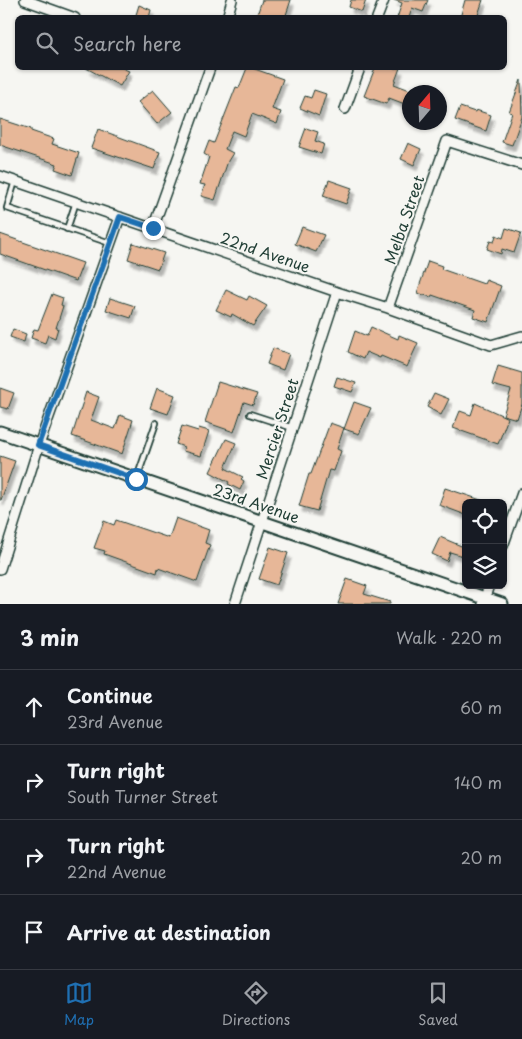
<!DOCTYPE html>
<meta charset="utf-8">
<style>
:root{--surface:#171b24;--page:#242831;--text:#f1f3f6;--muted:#9ea1a6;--line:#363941;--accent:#1f6fb2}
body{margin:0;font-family:"Playpen Sans",sans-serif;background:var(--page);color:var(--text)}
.controls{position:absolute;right:15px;bottom:15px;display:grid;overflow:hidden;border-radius:8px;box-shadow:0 1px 4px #0004}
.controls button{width:45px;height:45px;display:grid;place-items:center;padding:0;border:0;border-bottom:1px solid var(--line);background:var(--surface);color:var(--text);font:25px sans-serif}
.compass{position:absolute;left:402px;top:85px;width:45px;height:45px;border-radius:50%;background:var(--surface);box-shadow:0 1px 4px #0004;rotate:19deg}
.stop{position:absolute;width:15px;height:15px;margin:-11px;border:4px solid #1f6fb2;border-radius:50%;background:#fff}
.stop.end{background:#1f6fb2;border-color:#fff;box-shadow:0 1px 5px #0008}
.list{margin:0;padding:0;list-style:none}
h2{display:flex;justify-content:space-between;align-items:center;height:65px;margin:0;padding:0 20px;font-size:21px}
h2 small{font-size:16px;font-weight:400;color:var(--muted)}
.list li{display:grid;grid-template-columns:32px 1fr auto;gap:15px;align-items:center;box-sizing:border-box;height:75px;padding:0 20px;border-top:1px solid var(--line)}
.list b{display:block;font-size:19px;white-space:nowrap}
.list p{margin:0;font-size:16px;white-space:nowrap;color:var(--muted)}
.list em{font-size:16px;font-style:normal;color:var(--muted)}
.icon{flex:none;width:28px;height:28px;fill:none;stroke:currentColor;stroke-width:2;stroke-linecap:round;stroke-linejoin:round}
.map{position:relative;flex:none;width:522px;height:604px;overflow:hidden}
.search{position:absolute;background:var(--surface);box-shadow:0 1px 4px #0004;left:15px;right:15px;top:15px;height:55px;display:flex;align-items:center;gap:12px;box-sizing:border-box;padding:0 18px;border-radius:8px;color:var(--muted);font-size:19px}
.sheet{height:365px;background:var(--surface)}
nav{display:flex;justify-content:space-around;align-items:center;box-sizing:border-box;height:70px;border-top:1px solid var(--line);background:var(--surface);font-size:14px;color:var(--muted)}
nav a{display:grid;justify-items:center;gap:2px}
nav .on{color:var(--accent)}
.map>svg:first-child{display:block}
.building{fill:#e7b798;stroke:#1f3d34;filter:url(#shadow)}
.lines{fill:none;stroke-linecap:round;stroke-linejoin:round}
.service-casing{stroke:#1f3d34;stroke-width:8}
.minor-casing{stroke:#1f3d34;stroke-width:12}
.tertiary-casing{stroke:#1f3d34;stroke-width:15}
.service{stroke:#f6f6f2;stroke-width:4.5}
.minor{stroke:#f6f6f2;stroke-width:9}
.tertiary{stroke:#f6f6f2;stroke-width:11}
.route{stroke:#1f6fb2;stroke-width:6}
.labels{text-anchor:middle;stroke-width:4;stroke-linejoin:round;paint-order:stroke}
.street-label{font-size:15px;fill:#1f3d34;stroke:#f6f6f2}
</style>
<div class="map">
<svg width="522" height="604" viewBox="0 0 522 604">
<defs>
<filter id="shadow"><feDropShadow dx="3" dy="5.5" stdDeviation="1" flood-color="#0004"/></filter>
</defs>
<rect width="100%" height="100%" fill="#f6f6f2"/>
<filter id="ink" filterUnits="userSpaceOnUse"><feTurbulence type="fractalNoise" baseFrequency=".02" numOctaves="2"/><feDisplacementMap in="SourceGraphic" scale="10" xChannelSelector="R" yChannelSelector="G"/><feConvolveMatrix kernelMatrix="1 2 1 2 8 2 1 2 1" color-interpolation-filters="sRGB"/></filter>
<g filter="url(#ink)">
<!-- building -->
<path class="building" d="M262,0H291L285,18H256Z
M351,0H366L362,12L349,7Z
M394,0H428L423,12L412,8L409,18H397L402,3Z
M465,0H483L477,18H460Z
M139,5L151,10L149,18H135Z
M86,68H122L129,71L120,86Z
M247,68H252L283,79L272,109L281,112L277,124L252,114L244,136L232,131L225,149L233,153L228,161L215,200L201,196L205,185L200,184L209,157L204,154L209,141L214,143L236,87L239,88Z
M375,68H400L394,84L410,90V106L389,98L386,104L364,96Z
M521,80L522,117L512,145L502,142L512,113L509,112Z
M153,90L172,112L157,124L138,102Z
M314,90L326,94L319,116L300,108L305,96L311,98Z
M460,107L475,112L476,110L491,115L486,131L455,120Z
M0,119L31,129V131L54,139L52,144L79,153L72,175L55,169L57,164L0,145Z
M306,128L318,132L315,141L324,144L321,154L299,147Z
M98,129L160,152L154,169L91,148Z
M408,143L421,149L414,165L401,159Z
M329,180L352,188L346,204L323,196Z
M302,227L324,235L316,252L295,244Z
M506,228L521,233L514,253L502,249L501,254L487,249L490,241L494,242L496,235L503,238Z
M0,234L83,263L76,281L0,254Z
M133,243L164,253L158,269L128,259Z
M428,261L442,266L441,269L484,284L486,280L501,286L488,322L473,317L475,310L432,295L431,297L417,293Z
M226,290L247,300L249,296L267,306L253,326L232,314L231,317L216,310Z
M52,294L63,298L61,305L63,306L56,328H58L55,338L48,335L45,343L31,338L34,329L38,330Z
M110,298L135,306L131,318L106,310Z
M371,327L398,339L399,335L418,343L407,367L381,356L380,358L366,352L363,359L348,352L355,331L367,336Z
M13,329L26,334L24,342L10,337Z
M273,348L289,354L283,370L267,364Z
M498,366L522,373V404L517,419L503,415L511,390L492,385Z
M337,377L356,383L352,392L334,386Z
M218,382L257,394L253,405L244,402L234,432L205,422Z
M0,388L14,393L8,409L0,407Z
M157,388L175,395L168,414L150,408Z
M86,392L99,397L91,420L115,429L120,415L133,420L122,454L72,436Z
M434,393L449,399L441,415L427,407Z
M354,402L371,408L359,434L344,429Z
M475,403L508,418L498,444L453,428L460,411L471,415Z
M330,423L344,428L337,449L341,451L334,471L329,470L317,511L299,506L309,474H311Z
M182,426L198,431L199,428L209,431L201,456L183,451L184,447L176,444Z
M226,439L236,443L225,468L243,477L241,479L244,481L240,490L228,484L229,482L210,472Z
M0,456L15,461L1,500H0Z
M445,488L484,501V503H466V515L439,505Z
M176,518L209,530L205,543L210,545L197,582L158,568L157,573L104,554L105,551L94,548L104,521L114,525L116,520L169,538Z
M440,537L466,548V557L450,552L447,561L432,554Z
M270,547L288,553L277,585L259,579Z
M347,579L367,586L364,594L390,602V604H338Z"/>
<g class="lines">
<defs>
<path id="service" d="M15,181L7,208L110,243
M67,229L76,202
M250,414L293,428
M137,478L156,423"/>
<path id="minor" d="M25,0L75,18
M227,18L232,0
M377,18L384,0
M345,109L360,68
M0,176L337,292L388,308L491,345L522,336
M153,228L210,68
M388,308L447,141L522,165
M503,546L522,493
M0,569L39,445L120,217
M235,604L337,292
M483,604L489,585"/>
<path id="tertiary" d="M0,432L502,604"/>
</defs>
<!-- service casing -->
<use href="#service" class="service-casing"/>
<!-- minor casing -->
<use href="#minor" class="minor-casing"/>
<!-- tertiary casing -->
<use href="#tertiary" class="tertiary-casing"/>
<!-- service -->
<use href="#service" class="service"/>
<!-- minor -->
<use href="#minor" class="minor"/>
<!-- tertiary -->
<use href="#tertiary" class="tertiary"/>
</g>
</g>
<g class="lines" filter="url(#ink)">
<!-- route -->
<path class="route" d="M136,479L38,445L120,217L153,228"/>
</g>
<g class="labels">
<!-- street labels -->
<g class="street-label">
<text transform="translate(405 220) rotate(-71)" y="5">Melba Street</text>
<text transform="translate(265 253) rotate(19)" y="5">22nd Avenue</text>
<text transform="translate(278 429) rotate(-72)" y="5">Mercier Street</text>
<text transform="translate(256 504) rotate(19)" y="5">23rd Avenue</text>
</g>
</g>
</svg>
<div class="controls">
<button><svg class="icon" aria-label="locate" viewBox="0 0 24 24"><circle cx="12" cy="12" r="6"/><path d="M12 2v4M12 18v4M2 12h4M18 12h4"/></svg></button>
<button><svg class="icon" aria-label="layers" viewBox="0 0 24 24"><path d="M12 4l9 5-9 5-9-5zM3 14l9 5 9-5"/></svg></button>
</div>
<svg class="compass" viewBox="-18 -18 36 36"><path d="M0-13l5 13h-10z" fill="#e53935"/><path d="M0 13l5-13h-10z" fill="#9ea1a6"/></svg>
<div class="stop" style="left:136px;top:479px"></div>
<div class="stop end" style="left:153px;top:228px"></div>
<div class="search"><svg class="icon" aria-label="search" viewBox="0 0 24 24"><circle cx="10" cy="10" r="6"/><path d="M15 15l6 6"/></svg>Search here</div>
</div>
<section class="sheet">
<h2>3 min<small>Walk · 220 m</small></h2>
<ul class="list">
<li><svg class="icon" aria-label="ahead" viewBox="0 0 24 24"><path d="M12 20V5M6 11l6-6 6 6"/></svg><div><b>Continue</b><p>23rd Avenue</p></div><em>60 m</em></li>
<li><svg class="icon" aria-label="right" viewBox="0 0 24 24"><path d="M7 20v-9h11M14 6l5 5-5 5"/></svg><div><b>Turn right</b><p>South Turner Street</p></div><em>140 m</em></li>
<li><svg class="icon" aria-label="right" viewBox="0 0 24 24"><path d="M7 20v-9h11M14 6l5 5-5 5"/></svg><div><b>Turn right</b><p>22nd Avenue</p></div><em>20 m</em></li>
<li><svg class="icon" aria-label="arrive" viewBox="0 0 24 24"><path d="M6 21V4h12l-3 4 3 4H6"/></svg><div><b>Arrive at destination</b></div></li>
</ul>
</section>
<nav>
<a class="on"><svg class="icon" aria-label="map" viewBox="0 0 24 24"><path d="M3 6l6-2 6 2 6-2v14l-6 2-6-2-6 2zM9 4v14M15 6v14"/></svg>Map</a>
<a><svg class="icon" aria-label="directions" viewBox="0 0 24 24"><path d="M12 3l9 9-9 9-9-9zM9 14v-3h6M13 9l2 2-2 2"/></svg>Directions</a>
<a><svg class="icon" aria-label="saved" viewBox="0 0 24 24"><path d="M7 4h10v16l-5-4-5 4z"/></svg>Saved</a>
</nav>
